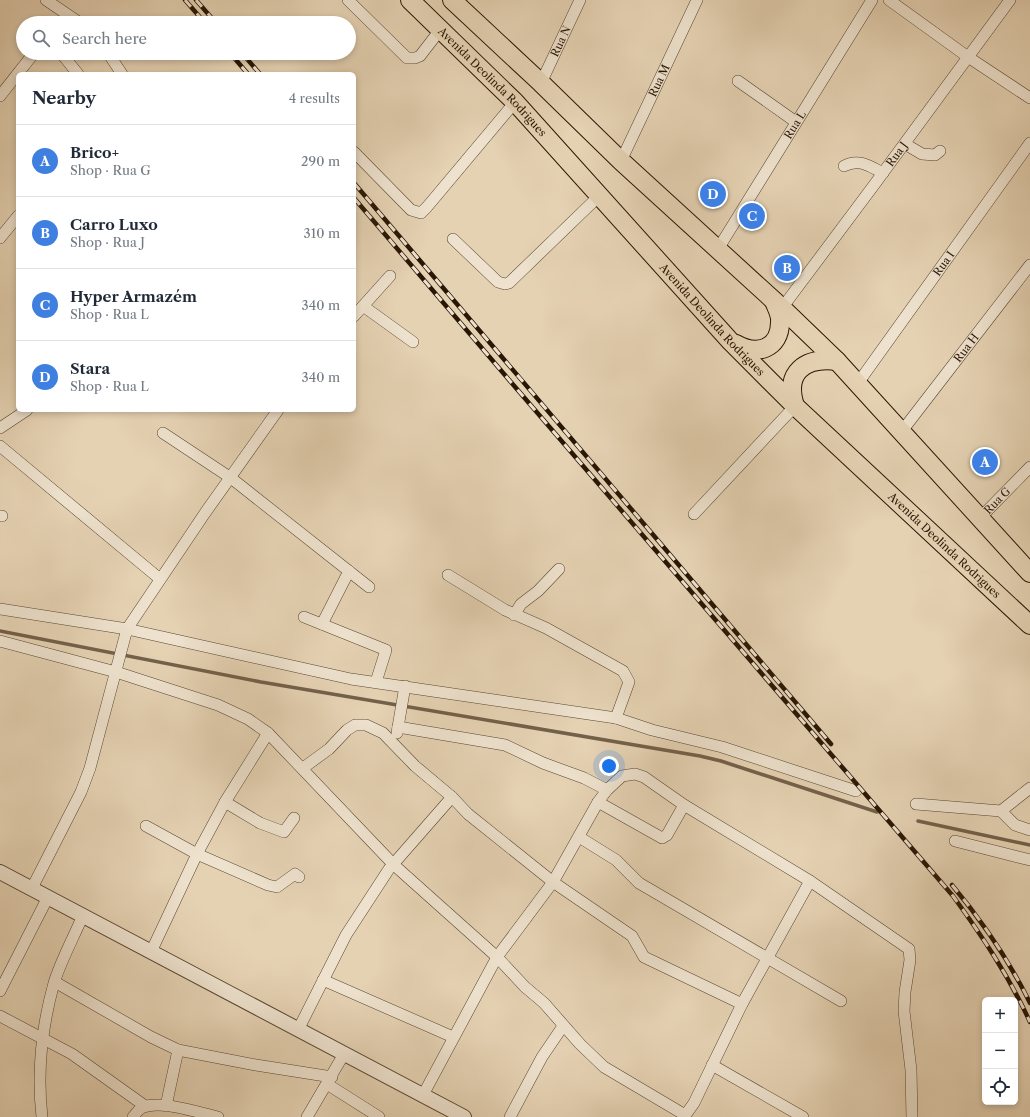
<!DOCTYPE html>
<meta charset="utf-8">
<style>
:root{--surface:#fff;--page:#f6f6f7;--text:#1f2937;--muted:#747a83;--line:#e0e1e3;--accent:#8f2418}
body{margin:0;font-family:"Libre Caslon Text",serif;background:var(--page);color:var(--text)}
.controls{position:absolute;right:12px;bottom:12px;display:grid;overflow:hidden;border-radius:6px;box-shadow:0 2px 6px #0003}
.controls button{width:36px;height:36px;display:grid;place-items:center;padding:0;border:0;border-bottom:1px solid var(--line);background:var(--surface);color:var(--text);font:20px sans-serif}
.you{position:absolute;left:609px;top:766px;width:14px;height:14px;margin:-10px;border:3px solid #fff;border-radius:50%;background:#1a73e8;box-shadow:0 0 0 6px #1a73e833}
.badge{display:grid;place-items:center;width:26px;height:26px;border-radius:50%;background:var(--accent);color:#fff;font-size:13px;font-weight:700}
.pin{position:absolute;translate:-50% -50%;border:2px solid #fff;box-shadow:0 1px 4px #0006}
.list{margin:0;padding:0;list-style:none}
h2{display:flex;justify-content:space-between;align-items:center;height:52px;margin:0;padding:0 16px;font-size:17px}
h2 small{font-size:13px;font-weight:400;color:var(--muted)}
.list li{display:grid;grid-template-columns:26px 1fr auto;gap:12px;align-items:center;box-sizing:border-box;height:72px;padding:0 16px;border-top:1px solid var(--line)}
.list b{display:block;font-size:15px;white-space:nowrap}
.list p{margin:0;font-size:13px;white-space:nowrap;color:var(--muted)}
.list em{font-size:13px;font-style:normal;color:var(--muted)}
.icon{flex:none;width:22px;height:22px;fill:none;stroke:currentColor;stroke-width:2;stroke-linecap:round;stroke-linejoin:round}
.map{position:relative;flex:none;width:1030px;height:1117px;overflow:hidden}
.search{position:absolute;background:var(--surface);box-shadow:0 2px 6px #0003;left:16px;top:16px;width:340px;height:44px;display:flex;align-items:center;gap:10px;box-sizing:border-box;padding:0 14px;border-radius:22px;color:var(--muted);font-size:15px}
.panel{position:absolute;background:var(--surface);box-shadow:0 2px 6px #0003;left:16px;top:72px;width:340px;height:340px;border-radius:6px}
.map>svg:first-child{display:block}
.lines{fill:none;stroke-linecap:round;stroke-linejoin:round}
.stream{stroke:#73604a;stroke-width:3.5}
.minor-casing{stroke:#584530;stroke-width:12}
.tertiary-casing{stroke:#584530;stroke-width:16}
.trunk-casing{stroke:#291605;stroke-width:20}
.minor{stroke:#eee2ce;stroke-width:11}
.tertiary{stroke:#eee2ce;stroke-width:14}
.trunk{stroke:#e5d2b3;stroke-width:18}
.rail-casing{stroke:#291605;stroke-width:4.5}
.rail{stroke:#eee2ce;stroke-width:3;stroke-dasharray:9;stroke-linecap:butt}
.labels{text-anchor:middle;stroke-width:3.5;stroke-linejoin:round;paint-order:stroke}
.street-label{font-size:11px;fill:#291605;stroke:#eee2ce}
</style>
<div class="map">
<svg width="1030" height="1117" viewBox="0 0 1030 1117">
<rect width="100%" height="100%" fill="#e5d2b3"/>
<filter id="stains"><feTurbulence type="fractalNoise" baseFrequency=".005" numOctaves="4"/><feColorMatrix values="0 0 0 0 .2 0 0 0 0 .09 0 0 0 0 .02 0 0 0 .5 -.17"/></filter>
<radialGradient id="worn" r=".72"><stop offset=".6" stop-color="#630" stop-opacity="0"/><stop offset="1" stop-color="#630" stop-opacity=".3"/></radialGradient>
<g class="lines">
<!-- stream -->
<path class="stream" d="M0,631L261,682L700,756L721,761L877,812
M918,821L1030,845"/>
<defs>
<g id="minor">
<path d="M46,0L80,23"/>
<path d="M348,0L407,58H415L420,56L440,30"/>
<path d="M889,0L968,57L1030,98"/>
<path d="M61,53L78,74"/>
<path d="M108,53L122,74"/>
<path d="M738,81L796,122"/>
<path id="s1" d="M541,83L580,0"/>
<path d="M0,96L34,53"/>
<path d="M905,144L922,154L935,155L940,151"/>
<path d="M354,152L411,210L421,213L427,207L515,102"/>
<path id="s2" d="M621,161L697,0"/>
<path d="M844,166C859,158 869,166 883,173"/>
<path d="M0,238L18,216"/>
<path d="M453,239L498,282L505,284L509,283L599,196"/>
<path id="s3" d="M718,249L872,0"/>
<path d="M363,306L413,342"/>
<path id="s4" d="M782,308L874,185L1010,0"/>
<path d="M354,316L390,276"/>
<path id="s5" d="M858,383L1030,143"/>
<path d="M0,428L27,410"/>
<path id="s6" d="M902,431L1030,265"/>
<path d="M163,433L231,478L369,587"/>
<path d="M0,446L160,579"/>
<path d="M694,514L795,406"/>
<path d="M0,516H2"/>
<path id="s7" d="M981,517L1030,467"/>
<path d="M448,575L505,610L546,628L623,671L629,682L616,718"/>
<path d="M0,609L127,629L351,679L616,718L652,730L722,747L856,791"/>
<path d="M514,615L521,604L538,591L559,569"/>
<path d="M304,617L386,650L376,682"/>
<path d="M322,624L349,571"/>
<path d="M0,641L116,672L218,705L248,719L268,733L394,865L497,957L525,987L544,1003L580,1044L604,1067L685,1115"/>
<path d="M398,727L505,745L543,763L584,778L607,790"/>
<path d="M397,733L405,686"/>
<path d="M303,768L329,749L347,730L355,725H366L383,733L415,766L452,797"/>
<path d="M225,802L260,823L284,832L294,818"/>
<path d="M598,802L662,838L667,835L684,805"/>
<path d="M916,804L1001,811L1030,788"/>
<path d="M1001,811L1015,825L1030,830"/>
<path d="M146,826L197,854L268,885L277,887L295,874L299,877"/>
<path d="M579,837L616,860L639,883L841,1001"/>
<path d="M955,841L1030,860"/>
<path d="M32,888L81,792L90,768L127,629L205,513L278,410"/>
<path d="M151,952L197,854L225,802L268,733"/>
<path d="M323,980L453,1037"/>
<path d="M55,982L151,1037L178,1050L256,1065L332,1077"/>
<path d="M0,991L48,897"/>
<path d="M0,1016L72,1054L145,1106"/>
<path d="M298,1030L346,935L389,869L452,797L468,814L553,882L632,936L644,957L742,1004"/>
<path d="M712,1065L803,1117"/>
<path d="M327,1084L379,1117"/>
<path d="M423,1095L497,957L553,882L598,802L607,790L622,776L635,774L644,777L684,805L810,881L909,949L910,960L905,992L904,1011L911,1070L912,1117"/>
<path d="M166,1106L178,1050"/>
<path d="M42,1117C37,1073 42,1026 54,983C61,960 74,937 83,915"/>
<path d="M133,1117C136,1113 140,1108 144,1107C161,1100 200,1113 218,1117"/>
<path d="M307,1117L344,1054"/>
<path d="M510,1117L542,1057L563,1026"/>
<path d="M684,1117L694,1103L742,1004L810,881"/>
</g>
<path id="tertiary" d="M0,872L464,1117"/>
<g id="trunk">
<path id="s8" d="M410,0L515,102L731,342L795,406L1030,625"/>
<path d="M452,0L541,83L621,161L782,308L837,361L1030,573"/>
<path d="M736,344C757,356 780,349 780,322C781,315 776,307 774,301"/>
<path d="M795,406C784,372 805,357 837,361"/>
</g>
</defs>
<!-- minor casing -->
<use href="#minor" class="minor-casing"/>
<!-- tertiary casing -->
<use href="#tertiary" class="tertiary-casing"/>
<!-- trunk casing -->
<use href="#trunk" class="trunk-casing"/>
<!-- minor -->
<use href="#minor" class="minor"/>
<!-- tertiary -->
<use href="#tertiary" class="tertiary"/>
<!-- trunk -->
<use href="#trunk" class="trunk"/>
<defs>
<path id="rail" d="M185,0L205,23
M196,0L216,23
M230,53L248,74
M242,53L260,74
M354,183L831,744
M354,198L516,388L953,896C982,936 1009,976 1030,1022
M952,885C982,921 1009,960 1030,1003"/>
</defs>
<!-- rail casing -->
<use href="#rail" class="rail-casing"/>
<!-- rail -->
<use href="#rail" class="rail"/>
</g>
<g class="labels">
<!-- street labels -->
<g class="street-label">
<text dy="4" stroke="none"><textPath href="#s1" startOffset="46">Rua N</textPath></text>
<text dy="4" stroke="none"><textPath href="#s2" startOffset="89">Rua M</textPath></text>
<text dy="4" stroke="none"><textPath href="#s8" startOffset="116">Avenida Deolinda Rodrigues</textPath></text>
<text dy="4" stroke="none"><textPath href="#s3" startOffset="146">Rua L</textPath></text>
<text dy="4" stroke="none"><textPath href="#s4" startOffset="192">Rua J</textPath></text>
<text dy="4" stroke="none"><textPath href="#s5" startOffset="147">Rua I</textPath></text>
<text dy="4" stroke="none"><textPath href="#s8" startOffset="440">Avenida Deolinda Rodrigues</textPath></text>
<text dy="4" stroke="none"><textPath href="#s6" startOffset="105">Rua H</textPath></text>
<text dy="4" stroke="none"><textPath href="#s7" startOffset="23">Rua G</textPath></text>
<text dy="4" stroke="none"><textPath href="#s8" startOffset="764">Avenida Deolinda Rodrigues</textPath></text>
</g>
</g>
<rect width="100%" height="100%" filter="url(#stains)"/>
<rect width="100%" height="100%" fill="url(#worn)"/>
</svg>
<div class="controls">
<button>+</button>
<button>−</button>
<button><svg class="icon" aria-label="locate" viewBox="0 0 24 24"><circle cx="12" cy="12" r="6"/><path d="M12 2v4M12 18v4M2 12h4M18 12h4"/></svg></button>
</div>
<div class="you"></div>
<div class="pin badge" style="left:985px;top:462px;background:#3f7fe0">A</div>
<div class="pin badge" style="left:787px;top:268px;background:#3f7fe0">B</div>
<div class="pin badge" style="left:752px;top:216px;background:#3f7fe0">C</div>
<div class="pin badge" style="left:713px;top:194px;background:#3f7fe0">D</div>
<div class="search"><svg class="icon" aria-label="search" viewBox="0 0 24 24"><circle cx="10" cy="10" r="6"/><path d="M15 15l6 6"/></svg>Search here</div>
<section class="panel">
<h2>Nearby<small>4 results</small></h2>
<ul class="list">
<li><span class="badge" style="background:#3f7fe0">A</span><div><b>Brico+</b><p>Shop · Rua G</p></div><em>290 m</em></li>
<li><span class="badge" style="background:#3f7fe0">B</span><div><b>Carro Luxo</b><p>Shop · Rua J</p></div><em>310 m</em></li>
<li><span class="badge" style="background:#3f7fe0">C</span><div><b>Hyper Armazém</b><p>Shop · Rua L</p></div><em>340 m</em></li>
<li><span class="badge" style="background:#3f7fe0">D</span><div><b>Stara</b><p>Shop · Rua L</p></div><em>340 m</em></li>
</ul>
</section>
</div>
